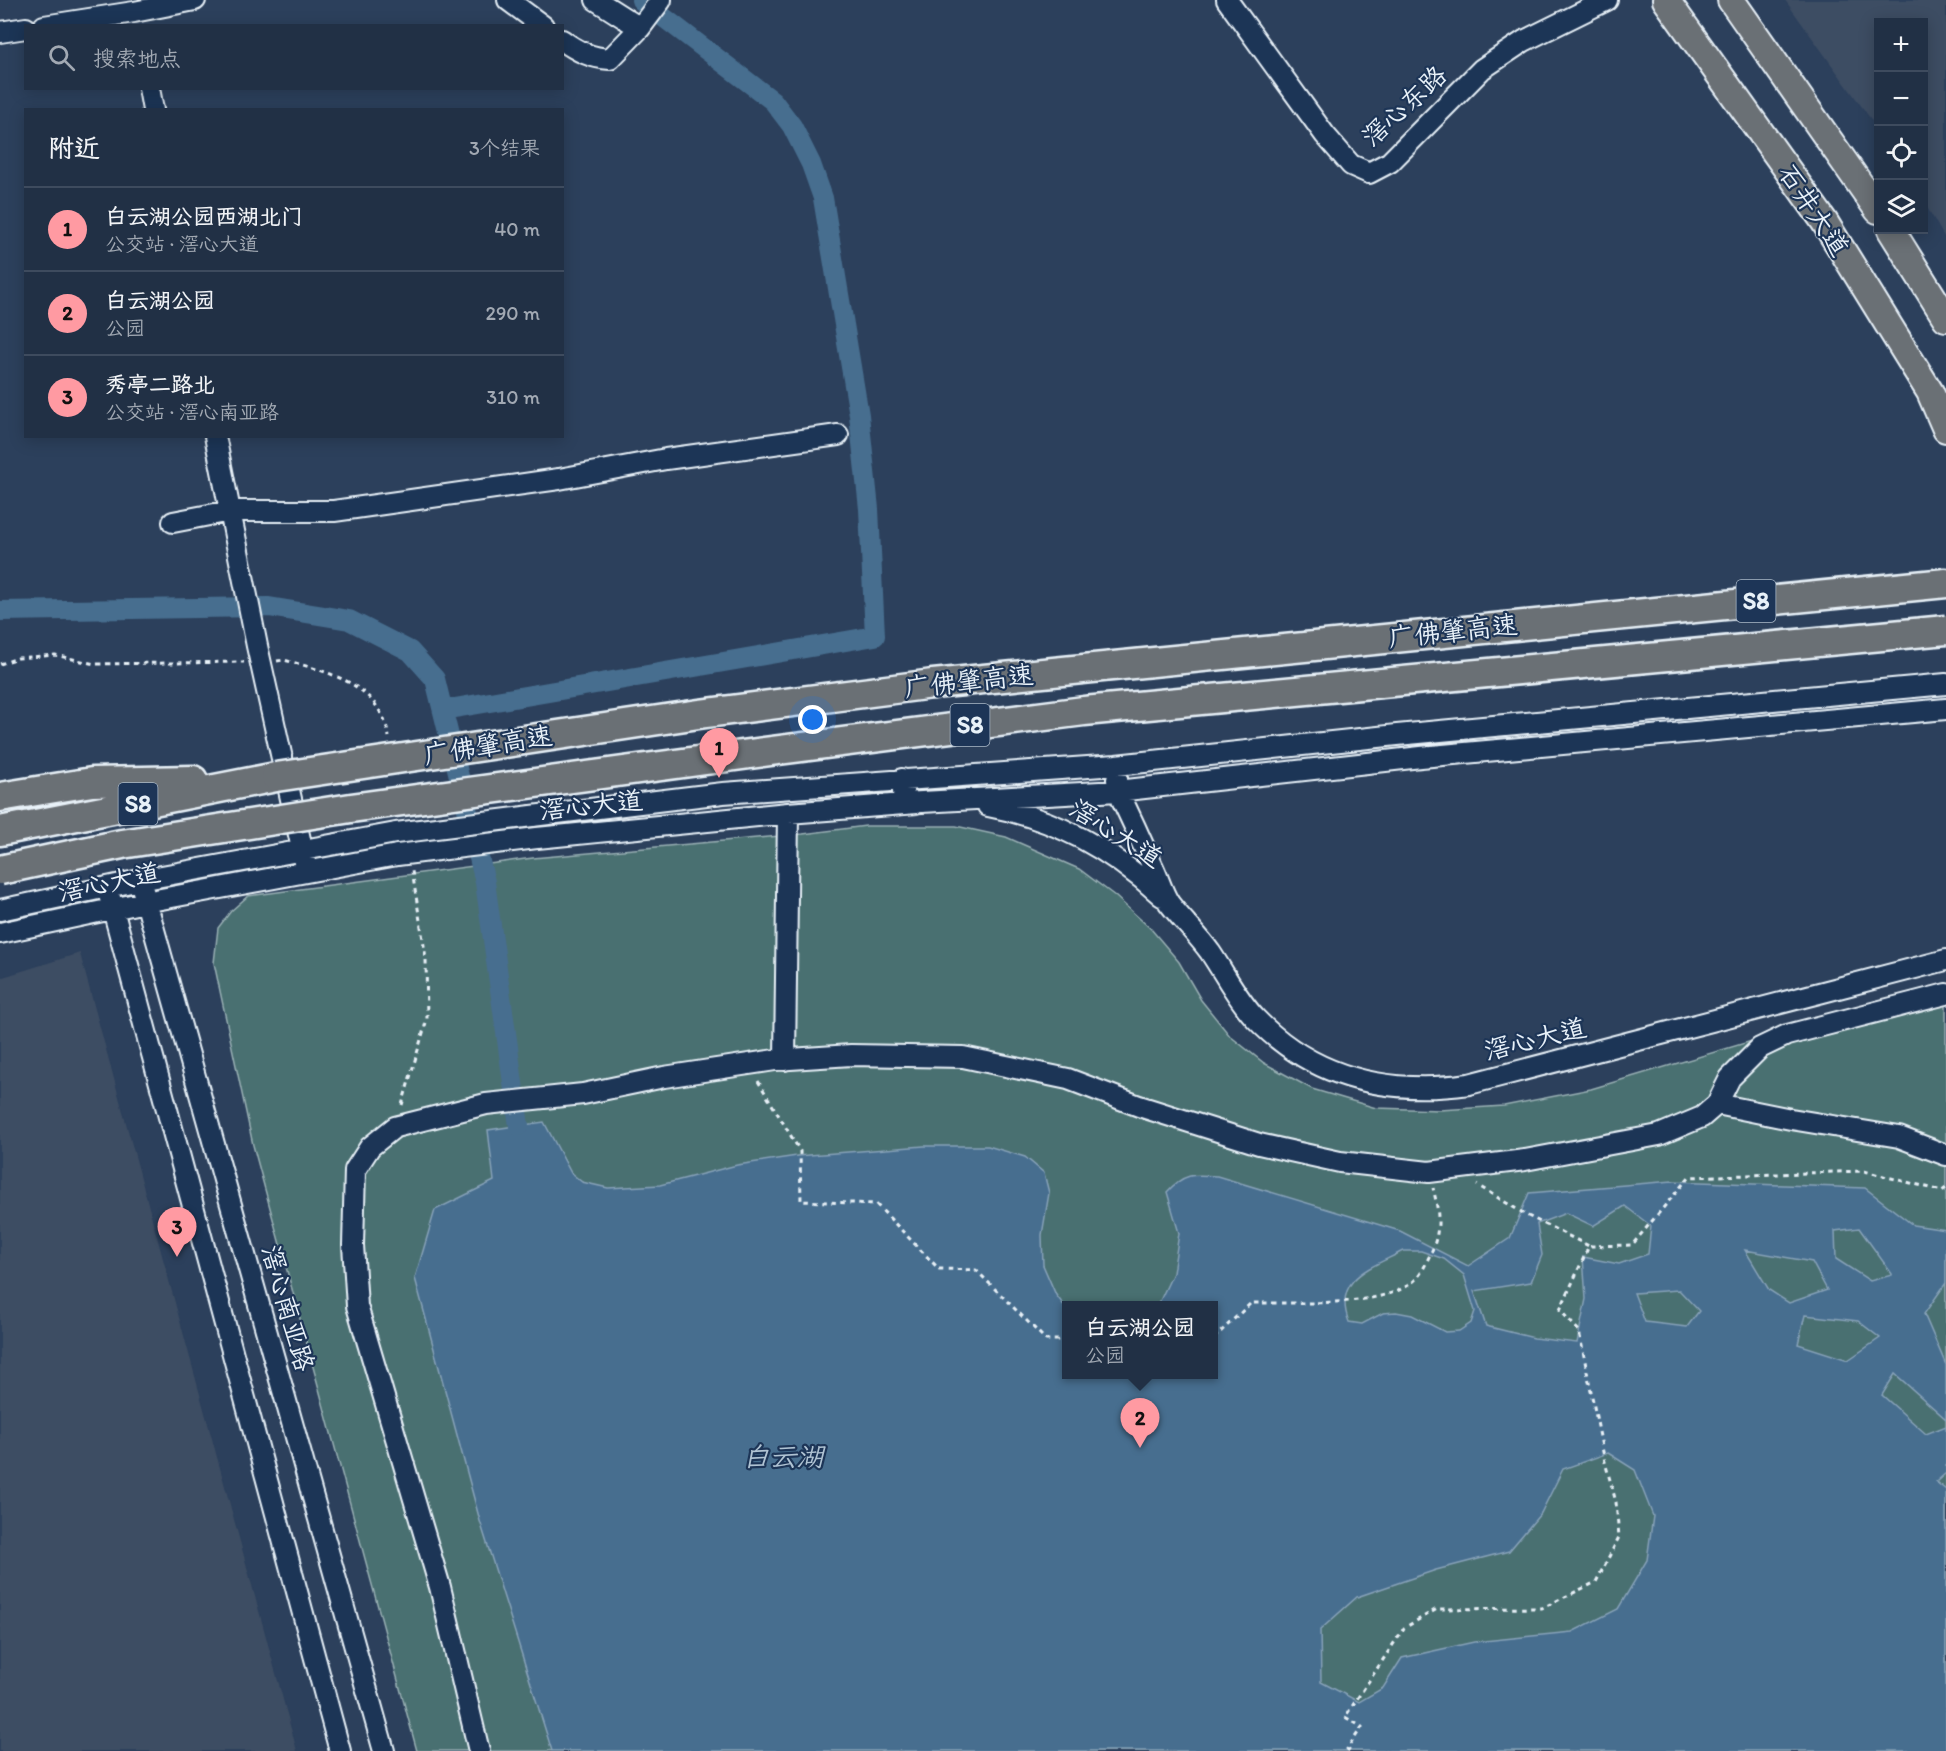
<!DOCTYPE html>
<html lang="zh">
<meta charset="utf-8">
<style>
:root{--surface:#213045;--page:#2d3c50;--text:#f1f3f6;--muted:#a2a9b3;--line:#3e4b5e;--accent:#ff9aa2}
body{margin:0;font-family:Itim,"LXGW WenKai TC",sans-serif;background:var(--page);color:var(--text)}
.controls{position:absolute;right:18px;top:18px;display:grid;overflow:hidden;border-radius:0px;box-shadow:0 3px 15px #0003}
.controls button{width:54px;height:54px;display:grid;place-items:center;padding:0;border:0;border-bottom:2px solid var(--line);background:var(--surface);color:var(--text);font:30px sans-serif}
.you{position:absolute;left:813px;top:720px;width:21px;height:21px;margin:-15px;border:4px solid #fff;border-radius:50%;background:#1a73e8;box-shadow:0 0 0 9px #1a73e833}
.badge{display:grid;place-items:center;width:39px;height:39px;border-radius:50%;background:var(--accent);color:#111;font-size:20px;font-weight:700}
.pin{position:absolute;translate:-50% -50px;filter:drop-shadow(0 2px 3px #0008)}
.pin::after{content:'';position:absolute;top:32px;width:21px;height:18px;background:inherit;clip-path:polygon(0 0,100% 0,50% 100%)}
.popup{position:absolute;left:1062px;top:1301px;width:156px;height:78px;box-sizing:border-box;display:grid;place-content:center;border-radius:0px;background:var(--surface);filter:drop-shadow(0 2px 4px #0005);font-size:20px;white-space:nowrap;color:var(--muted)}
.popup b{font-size:22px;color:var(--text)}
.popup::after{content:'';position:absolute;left:50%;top:100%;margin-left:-12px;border:12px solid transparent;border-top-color:var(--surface)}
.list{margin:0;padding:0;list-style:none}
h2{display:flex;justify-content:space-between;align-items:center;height:78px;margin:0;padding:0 24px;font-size:26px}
h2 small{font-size:20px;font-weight:400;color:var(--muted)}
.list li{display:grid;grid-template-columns:39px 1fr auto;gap:18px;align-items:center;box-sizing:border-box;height:84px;padding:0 24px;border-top:2px solid var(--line)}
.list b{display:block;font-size:22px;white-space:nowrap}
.list p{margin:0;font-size:20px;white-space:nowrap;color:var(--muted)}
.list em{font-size:20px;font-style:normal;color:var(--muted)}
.icon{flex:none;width:33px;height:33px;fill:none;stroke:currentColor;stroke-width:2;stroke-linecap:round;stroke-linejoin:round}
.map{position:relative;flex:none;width:1946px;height:1751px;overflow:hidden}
.search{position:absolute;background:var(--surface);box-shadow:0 3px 15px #0003;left:24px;top:24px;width:540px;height:66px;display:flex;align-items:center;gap:15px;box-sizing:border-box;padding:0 21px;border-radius:0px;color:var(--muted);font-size:22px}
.panel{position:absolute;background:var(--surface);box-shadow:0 3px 15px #0003;left:24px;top:108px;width:540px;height:330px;border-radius:0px}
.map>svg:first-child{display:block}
.built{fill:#3e4d63}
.green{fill:#4a6f71;stroke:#99b0b4;stroke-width:1.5;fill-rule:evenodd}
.water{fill:#476e8f;stroke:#87a2b9;stroke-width:1.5;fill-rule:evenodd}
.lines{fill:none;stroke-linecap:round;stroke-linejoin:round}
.canal{stroke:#476e8f;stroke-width:20}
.minor-casing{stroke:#e8f1f8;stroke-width:24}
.major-casing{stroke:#e8f1f8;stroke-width:30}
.highway-casing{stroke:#e8f1f8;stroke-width:33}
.path{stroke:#e8f1f8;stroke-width:3;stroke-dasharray:4.5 4.5;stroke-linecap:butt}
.minor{stroke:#1d3557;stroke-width:20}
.major{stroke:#6b6f75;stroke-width:26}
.highway{stroke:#6b6f75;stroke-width:28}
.minor-bridge-casing{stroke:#e8f1f8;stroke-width:24;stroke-linecap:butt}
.highway-bridge-casing{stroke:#e8f1f8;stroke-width:33;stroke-linecap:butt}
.minor-bridge{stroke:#1d3557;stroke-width:20}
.highway-bridge{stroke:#6b6f75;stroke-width:28}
.labels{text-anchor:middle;stroke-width:4.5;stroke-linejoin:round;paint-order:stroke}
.shield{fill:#1d3557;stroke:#abb9c8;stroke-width:1.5}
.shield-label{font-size:24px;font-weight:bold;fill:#e8f1f8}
.street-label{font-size:26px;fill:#e8f1f8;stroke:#1d3557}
.water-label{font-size:27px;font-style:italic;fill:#b0c3d3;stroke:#1d3557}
</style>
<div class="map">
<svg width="1946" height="1751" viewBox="0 0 1946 1751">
<rect width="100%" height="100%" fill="#2c405c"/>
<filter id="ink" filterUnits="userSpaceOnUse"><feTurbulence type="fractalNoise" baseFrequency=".0167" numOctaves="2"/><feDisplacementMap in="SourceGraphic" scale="12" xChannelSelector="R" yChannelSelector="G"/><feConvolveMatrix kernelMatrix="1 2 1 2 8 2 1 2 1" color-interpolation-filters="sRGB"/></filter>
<g filter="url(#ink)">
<!-- built -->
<path class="built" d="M1785,0H1946V240L1924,202V22H1878V129Z
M80,953V954L297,1751H0V978Z"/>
<!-- green -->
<path class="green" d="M866,826H956L1006,837L1079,869L1115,896L1151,929L1179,962L1201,1000L1230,1036L1264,1063L1312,1089L1376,1108L1440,1110L1504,1106L1591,1089L1946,983V1751H417L253,1145L214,963L218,928L231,911L248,896L533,858L803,834ZM1066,1306H1214V1374H1066Z"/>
<!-- water -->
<path class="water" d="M544,1122L571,1173L582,1182L608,1188L660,1185L737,1165L797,1156L924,1146H988L1025,1157L1044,1173L1049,1193L1042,1235L1043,1265L1056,1295L1066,1308V1374H1214V1306L1158,1305L1173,1273L1179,1233L1167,1192C1184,1173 1193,1174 1217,1176L1400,1231L1468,1266L1510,1238L1529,1193L1673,1181L1865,1188L1913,1225L1946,1230V1283L1924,1314L1946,1365V1419L1895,1374L1882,1395L1926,1434L1946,1426V1473L1936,1482L1946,1490V1751H552L480,1521L415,1278L435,1210L494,1181L488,1130ZM1625,1206L1651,1226L1648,1254L1619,1264L1583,1257L1586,1299L1577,1343L1534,1338L1486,1326L1474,1291L1531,1282L1542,1255L1537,1224L1566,1213L1593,1226ZM1859,1228L1892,1274V1275L1870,1281L1836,1259L1835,1231ZM1745,1250L1812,1262L1827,1290L1789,1303L1769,1290ZM1403,1251H1421L1444,1259L1464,1275L1475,1311L1471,1323L1459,1331L1445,1332L1412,1315L1396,1312L1383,1313L1362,1324L1349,1322C1332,1278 1371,1268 1403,1251ZM1679,1290L1699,1311L1687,1327L1645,1322L1634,1293ZM1805,1315L1858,1321L1880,1338L1848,1360L1798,1344ZM1608,1453L1635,1470L1653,1516L1647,1560L1618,1609L1572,1632L1474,1642L1402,1658L1383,1688L1359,1702L1321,1682L1320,1630L1357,1597L1436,1570L1509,1551L1541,1513L1563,1469Z"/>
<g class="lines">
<!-- canal -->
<path class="canal" d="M0,611L269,607L349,620L410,651L435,679L485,882L519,1126
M443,710L875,636L869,509L859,415L823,198L811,164L792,126L773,101L641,0"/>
<defs>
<path id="minor" d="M508,0L543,26
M596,0L640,28
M1227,0L1325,135L1351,165L1369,173L1390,162L1482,69L1524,41L1607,0
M44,26L134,12L195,0
M0,32L26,28
M562,40C577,51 591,58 610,59L640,28L661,0
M149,88L153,110
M215,436L257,646L307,871
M173,522L230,511H334L559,479L666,459L838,435
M902,779L904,803L1118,791L1421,757L1946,709
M1117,779L1118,791C1130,816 1141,840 1152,865C1158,877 1162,892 1169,903C1182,920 1197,934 1210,952C1225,974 1237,999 1256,1019C1314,1079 1389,1095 1469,1084L1946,960
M988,806C1057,819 1110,849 1162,896
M532,816L723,793L1116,765L1397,735L1946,684
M537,838L788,813L917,803
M140,880L384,1751
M107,887L340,1751
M0,910L140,880L396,833
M0,933L145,902L397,855
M785,1060L788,813
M1717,1104L1791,1119L1899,1137L1946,1155
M479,1751L440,1587L357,1306L353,1245L355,1170L370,1147L395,1127L486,1104L583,1094L664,1077L775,1060L851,1055L963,1057L1068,1079L1139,1106L1259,1144L1340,1162L1429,1172L1525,1160L1659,1135L1702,1117L1717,1104L1730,1078L1760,1048L1787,1035L1946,994"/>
<path id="major" d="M1666,0L1824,221L1930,392L1946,429
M1731,0L1878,210
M1891,230L1946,318"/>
<path id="highway" d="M933,684L1946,583
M0,797L92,782L193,780
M0,831L276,777"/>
</defs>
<!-- minor casing -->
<use href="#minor" class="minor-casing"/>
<!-- major casing -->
<use href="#major" class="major-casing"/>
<!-- highway casing -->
<use href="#highway" class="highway-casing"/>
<!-- path -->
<path class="path" d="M277,661L284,660C329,672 380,684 389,737
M0,664L18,658L55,655L95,664L244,662
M758,1081L800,1151L801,1201L876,1204L939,1269L976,1270L1046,1340H1066
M402,1105L427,1019L426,958L412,871
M1590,1246L1632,1245L1689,1177L1864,1171L1942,1191L1946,1188
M1214,1338L1251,1303C1291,1302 1387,1309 1416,1279C1421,1274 1425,1266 1428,1259C1441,1234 1440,1215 1433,1188
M1350,1751L1347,1749L1362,1727L1345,1717L1404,1628L1437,1609L1542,1608L1596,1582L1619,1537L1616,1502L1605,1462L1579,1331L1560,1310L1589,1246L1528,1216L1477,1185"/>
<!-- minor -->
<use href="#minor" class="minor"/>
<!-- major -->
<use href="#major" class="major"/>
<!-- highway -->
<use href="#highway" class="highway"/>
<defs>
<path id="minor-bridge" d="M396,833L532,816
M397,855L537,838"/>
<path id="highway-bridge" d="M276,777L699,714L933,684
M0,870L122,844L351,808L771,751L1084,711L1946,630"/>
</defs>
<!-- minor-bridge casing -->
<use href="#minor-bridge" class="minor-bridge-casing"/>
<!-- highway-bridge casing -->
<use href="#highway-bridge" class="highway-bridge-casing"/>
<!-- minor-bridge -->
<use href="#minor-bridge" class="minor-bridge"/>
<!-- highway-bridge -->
<use href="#highway-bridge" class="highway-bridge"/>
</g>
</g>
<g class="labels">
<!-- shield labels -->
<g class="shield">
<rect x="1736.5" y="580" width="39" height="42" rx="4.5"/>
<rect x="950.5" y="704" width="39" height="42" rx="4.5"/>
<rect x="118.5" y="783" width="39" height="42" rx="4.5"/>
</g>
<g class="shield-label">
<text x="1756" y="609">S8</text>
<text x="970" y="733">S8</text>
<text x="138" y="812">S8</text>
</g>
<!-- street labels -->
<g class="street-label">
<text transform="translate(1404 106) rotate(-43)" y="9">滘心东路</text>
<text transform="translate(1814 210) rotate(56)" y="9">石井大道</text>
<text transform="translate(1453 631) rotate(-6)" y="9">广佛肇高速</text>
<text transform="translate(969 681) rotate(-6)" y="9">广佛肇高速</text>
<text transform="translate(488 745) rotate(-9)" y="9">广佛肇高速</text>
<text transform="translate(591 805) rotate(-6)" y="9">滘心大道</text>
<text transform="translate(1116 833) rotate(32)" y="9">滘心大道</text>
<text transform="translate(109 882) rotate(-12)" y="9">滘心大道</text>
<text transform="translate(1535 1039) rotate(-14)" y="9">滘心大道</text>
<text transform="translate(288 1308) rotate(74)" y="9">滘心南亚路</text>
</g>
<!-- water labels -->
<g class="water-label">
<text x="783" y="1466">白云湖</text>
</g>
</g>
</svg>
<div class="controls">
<button>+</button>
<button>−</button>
<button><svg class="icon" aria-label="locate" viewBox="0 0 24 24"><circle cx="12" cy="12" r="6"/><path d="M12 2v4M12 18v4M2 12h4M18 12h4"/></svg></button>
<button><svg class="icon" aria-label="layers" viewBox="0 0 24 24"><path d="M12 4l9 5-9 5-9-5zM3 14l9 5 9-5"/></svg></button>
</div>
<div class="you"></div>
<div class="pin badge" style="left:719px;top:778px">1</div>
<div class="pin badge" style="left:1140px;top:1448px">2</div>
<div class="popup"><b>白云湖公园</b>公园</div>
<div class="pin badge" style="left:177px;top:1257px">3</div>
<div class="search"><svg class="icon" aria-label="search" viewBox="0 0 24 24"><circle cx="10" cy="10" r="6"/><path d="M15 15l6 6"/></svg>搜索地点</div>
<section class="panel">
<h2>附近<small>3个结果</small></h2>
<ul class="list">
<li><span class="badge">1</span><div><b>白云湖公园西湖北门</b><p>公交站 · 滘心大道</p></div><em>40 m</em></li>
<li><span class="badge">2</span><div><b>白云湖公园</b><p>公园</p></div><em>290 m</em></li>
<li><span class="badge">3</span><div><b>秀亭二路北</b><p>公交站 · 滘心南亚路</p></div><em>310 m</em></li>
</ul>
</section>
</div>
